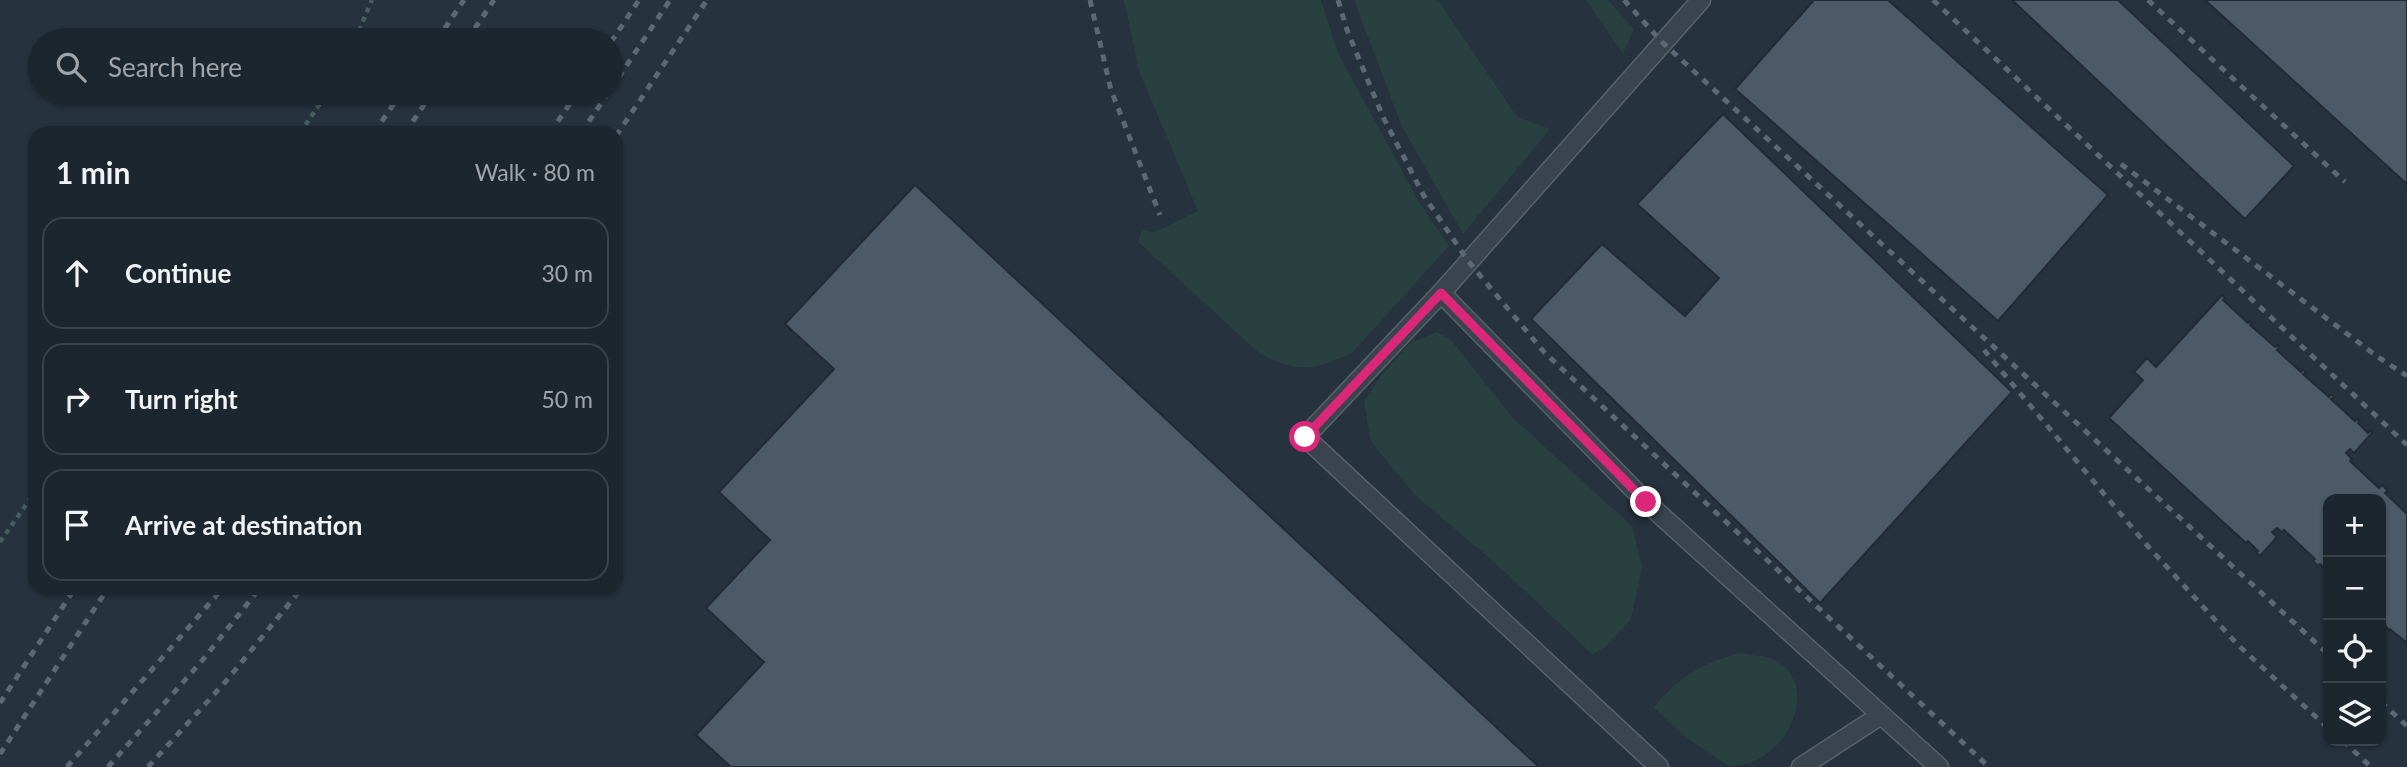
<!DOCTYPE html>
<meta charset="utf-8">
<style>
:root{--surface:#1c262e;--page:#29323a;--text:#f1f3f6;--muted:#a0a5aa;--line:#3a434a}
body{margin:0;font-family:Lato,sans-serif;background:var(--page);color:var(--text)}
.controls{position:absolute;right:21px;bottom:21px;display:grid;overflow:hidden;border-radius:14px;box-shadow:0 2px 5px #0004}
.controls button{width:63px;height:63px;display:grid;place-items:center;padding:0;border:0;border-bottom:2px solid var(--line);background:var(--surface);color:var(--text);font:35px sans-serif}
.stop{position:absolute;width:21px;height:21px;margin:-16px;border:5px solid #db2777;border-radius:50%;background:#fff}
.stop.end{background:#db2777;border-color:#fff;box-shadow:0 2px 7px #0008}
.list{margin:0;padding:0;list-style:none}
h2{display:flex;justify-content:space-between;align-items:center;height:91px;margin:0;padding:0 28px;font-size:30px}
h2 small{font-size:23px;font-weight:400;color:var(--muted)}
.list li{display:grid;grid-template-columns:46px 1fr auto;gap:21px;align-items:center;box-sizing:border-box;height:112px;margin:0 14px 14px;padding:0 14px;border:2px solid var(--line);border-radius:21px}
.list b{display:block;font-size:26px;white-space:nowrap}
.list em{font-size:23px;font-style:normal;color:var(--muted)}
.icon{flex:none;width:38px;height:38px;fill:none;stroke:currentColor;stroke-width:2;stroke-linecap:round;stroke-linejoin:round}
.map{position:relative;flex:none;width:2407px;height:767px;overflow:hidden}
.search{position:absolute;background:var(--surface);box-shadow:0 2px 5px #0004;left:28px;top:28px;width:595px;height:77px;display:flex;align-items:center;gap:18px;box-sizing:border-box;padding:0 24px;border-radius:38px;color:var(--muted);font-size:26px}
.panel{position:absolute;background:var(--surface);box-shadow:0 2px 5px #0004;left:28px;top:126px;width:595px;height:469px;border-radius:21px}
.map>svg:first-child{display:block}
.green{fill:#294040}
.building{fill:#4c5967;stroke:#212b36;stroke-width:2}
.lines{fill:none;stroke-linecap:round;stroke-linejoin:round}
.service-casing{stroke:#58626c;stroke-width:21}
.path{stroke:#485d5e;stroke-width:4.5;stroke-dasharray:5 5;stroke-linecap:butt}
.service{stroke:#3a444e;stroke-width:18}
.rail{stroke:#5c6875;stroke-width:5;stroke-dasharray:7 7;stroke-linecap:butt}
.route{stroke:#db2777;stroke-width:9}
</style>
<div class="map">
<svg width="2407" height="767" viewBox="0 0 2407 767">
<rect width="100%" height="100%" fill="#26323e"/>
<!-- green -->
<path class="green" d="M1124,0H1321L1338,53L1419,202L1449,246L1352,353C1314,371 1296,373 1259,353L1138,242L1142,230L1155,232L1198,211L1139,71Z
M1354,0H1438L1517,117L1550,129L1463,234L1402,127Z
M1586,0H1608L1634,29L1623,54Z
M1437,332L1451,340L1513,418L1632,526L1642,567L1631,619L1605,647L1592,654L1493,561L1416,496L1371,442L1364,402L1378,380L1409,344Z
M1740,653C1750,655 1763,655 1772,659C1825,682 1787,767 1730,766C1724,764 1717,758 1712,755C1688,739 1673,728 1654,707C1679,677 1702,663 1740,653Z"/>
<!-- building -->
<path class="building" d="M1814,0H1888L2108,195L1998,321L1735,89Z
M2012,0H2118L2294,166L2245,219Z
M2205,0H2407V184Z
M1723,114L2012,392L1820,603L1531,319L1602,244L1685,316L1719,278L1637,204Z
M915,185L1539,767H731L696,735L764,662L706,608L770,540L719,492L834,369L785,324Z
M2222,295L2225,298L2223,300L2248,323L2250,321L2252,323L2250,325L2275,347L2277,345L2279,347L2277,350L2301,372L2303,369L2306,372L2303,374L2329,397L2331,394L2334,397L2331,399L2355,421L2357,419L2360,421L2358,423L2368,433L2370,431L2373,432L2354,453L2350,449L2346,453L2352,459L2350,461L2379,488L2382,485L2388,491L2385,493L2407,514V643L2390,629L2389,630L2381,620V499H2328V571L2320,564L2318,566L2313,561L2315,559L2284,530L2282,532L2277,528L2272,532L2277,537L2260,556L2256,552L2258,551L2248,541L2246,543L2109,418L2143,380L2134,372L2147,358L2156,367Z"/>
<g class="lines">
<defs>
<path id="service" d="M1701,0L1441,293L1646,502L1939,767
M1441,293L1305,437L1659,767
M1801,767L1881,715"/>
</defs>
<!-- service casing -->
<use href="#service" class="service-casing"/>
<!-- path -->
<path class="path" d="M355,40L372,0
M300,133L327,93
M0,542L35,492"/>
<!-- service -->
<use href="#service" class="service"/>
<!-- rail -->
<path class="rail" d="M1090,0L1111,90L1160,215
M1338,0L1347,30L1383,117L1424,196L1468,261L1544,352L1989,767
M1624,0L1662,42L2328,654
M1933,0L2407,445
M2148,0L2345,182
M437,40L464,0
M467,40L494,0
M611,42L639,0
M611,89L670,0
M374,133L401,93
M405,133L432,93
M550,133L577,93
M581,133L608,93
M616,136L707,0
M2121,164L2378,357L2407,376
M1984,350L2145,543L2238,645L2328,728
M2381,702L2407,726
M0,703L75,588
M2343,741L2371,767
M0,754L108,588
M67,767L223,588
M108,767L201,662L260,588
M148,767L227,680L302,588"/>
</g>
<g class="lines">
<!-- route -->
<path class="route" d="M1305,437L1441,293L1646,502"/>
</g>
</svg>
<div class="controls">
<button>+</button>
<button>−</button>
<button><svg class="icon" aria-label="locate" viewBox="0 0 24 24"><circle cx="12" cy="12" r="6"/><path d="M12 2v4M12 18v4M2 12h4M18 12h4"/></svg></button>
<button><svg class="icon" aria-label="layers" viewBox="0 0 24 24"><path d="M12 4l9 5-9 5-9-5zM3 14l9 5 9-5"/></svg></button>
</div>
<div class="stop" style="left:1305px;top:437px"></div>
<div class="stop end" style="left:1646px;top:502px"></div>
<div class="search"><svg class="icon" aria-label="search" viewBox="0 0 24 24"><circle cx="10" cy="10" r="6"/><path d="M15 15l6 6"/></svg>Search here</div>
<section class="panel">
<h2>1 min<small>Walk · 80 m</small></h2>
<ul class="list">
<li><svg class="icon" aria-label="ahead" viewBox="0 0 24 24"><path d="M12 20V5M6 11l6-6 6 6"/></svg><div><b>Continue</b></div><em>30 m</em></li>
<li><svg class="icon" aria-label="right" viewBox="0 0 24 24"><path d="M7 20v-9h11M14 6l5 5-5 5"/></svg><div><b>Turn right</b></div><em>50 m</em></li>
<li><svg class="icon" aria-label="arrive" viewBox="0 0 24 24"><path d="M6 21V4h12l-3 4 3 4H6"/></svg><div><b>Arrive at destination</b></div></li>
</ul>
</section>
</div>
